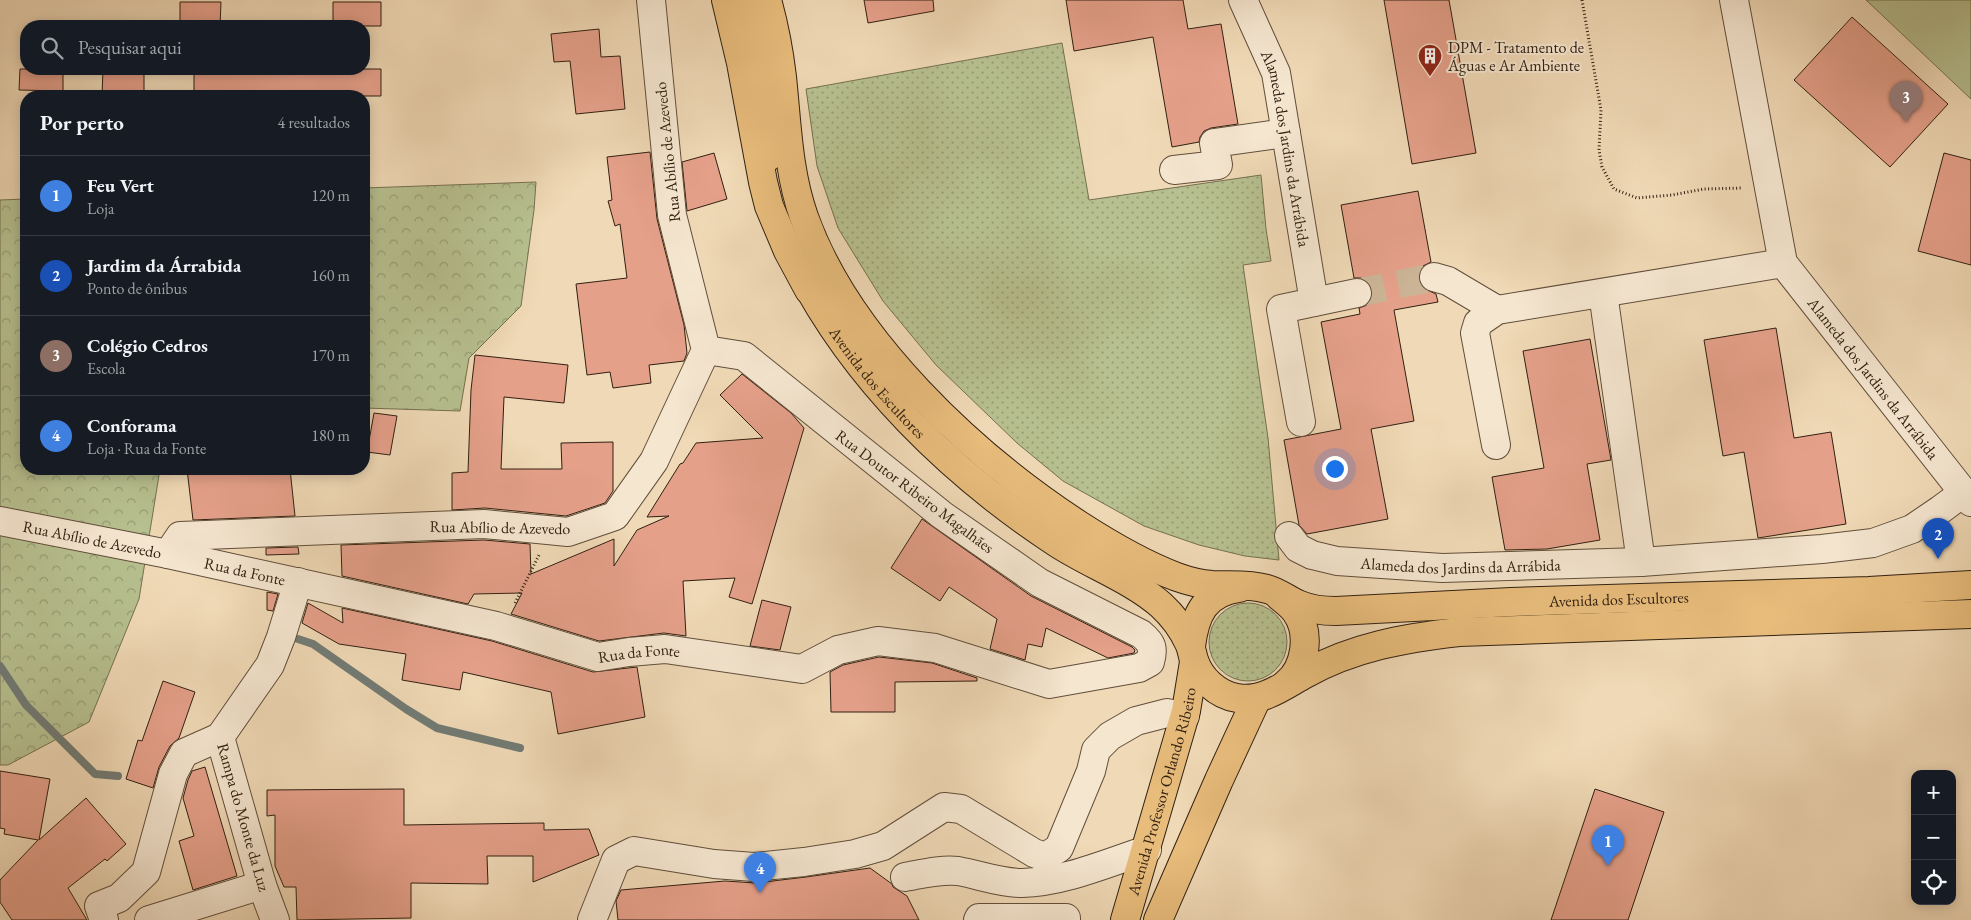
<!DOCTYPE html>
<html lang="pt">
<meta charset="utf-8">
<style>
:root{--surface:#171b24;--page:#20242c;--text:#f1f3f6;--muted:#9ea1a6;--line:#363941;--accent:#c59692}
body{margin:0;font-family:"EB Garamond",serif;background:var(--page);color:var(--text)}
.controls{position:absolute;right:15px;bottom:15px;display:grid;overflow:hidden;border-radius:10px;box-shadow:0 2px 12px #0003}
.controls button{width:45px;height:45px;display:grid;place-items:center;padding:0;border:0;border-bottom:1px solid var(--line);background:var(--surface);color:var(--text);font:25px sans-serif}
.you{position:absolute;left:1334px;top:468px;width:18px;height:18px;margin:-12px;border:4px solid #fff;border-radius:50%;background:#1a73e8;box-shadow:0 0 0 8px #1a73e833}
.badge{display:grid;place-items:center;width:32px;height:32px;border-radius:50%;background:var(--accent);color:#fff;font-size:16px;font-weight:700}
.pin{position:absolute;translate:-50% -41px;filter:drop-shadow(0 1px 2px #0008)}
.pin::after{content:'';position:absolute;top:26px;width:18px;height:15px;background:inherit;clip-path:polygon(0 0,100% 0,50% 100%)}
.list{margin:0;padding:0;list-style:none}
h2{display:flex;justify-content:space-between;align-items:center;height:65px;margin:0;padding:0 20px;font-size:21px}
h2 small{font-size:16px;font-weight:400;color:var(--muted)}
.list li{display:grid;grid-template-columns:32px 1fr auto;gap:15px;align-items:center;box-sizing:border-box;height:80px;padding:0 20px;border-top:1px solid var(--line)}
.list b{display:block;font-size:19px;white-space:nowrap}
.list p{margin:0;font-size:16px;white-space:nowrap;color:var(--muted)}
.list em{font-size:16px;font-style:normal;color:var(--muted)}
.icon{flex:none;width:28px;height:28px;fill:none;stroke:currentColor;stroke-width:2;stroke-linecap:round;stroke-linejoin:round}
.map{position:relative;flex:none;width:1971px;height:920px;overflow:hidden}
.search{position:absolute;background:var(--surface);box-shadow:0 2px 12px #0003;left:20px;top:20px;width:350px;height:55px;display:flex;align-items:center;gap:12px;box-sizing:border-box;padding:0 18px;border-radius:20px;color:var(--muted);font-size:19px}
.panel{position:absolute;background:var(--surface);box-shadow:0 2px 12px #0003;left:20px;top:90px;width:350px;height:385px;border-radius:20px}
.map>svg:first-child{display:block}
.green{fill:url(#green-dots);stroke:#747050}
.forest{fill:url(#forest-crowns);stroke:#747050}
.pitch{fill:#b7c090;stroke:#747050}
.lines{fill:none;stroke-linecap:round;stroke-linejoin:round}
.stream{stroke:#727b75;stroke-width:8}
.building{fill:#e5a08a;stroke:#312011}
.minor-tunnel{stroke:#cab495;stroke-width:28;stroke-dasharray:28 14;stroke-linecap:butt}
.minor-casing{stroke:#614e3a;stroke-width:30}
.major-casing{stroke:#312011;stroke-width:30}
.highway-casing{stroke:#312011;stroke-width:30}
.path{stroke:#312011;stroke-width:3;stroke-dasharray:1 2.5;stroke-linecap:butt}
.minor{stroke:#f5e6d0;stroke-width:28}
.major{stroke:#e8bc7b;stroke-width:28}
.highway{stroke:#e8bc7b;stroke-width:28}
.labels{text-anchor:middle;stroke-width:4;stroke-linejoin:round;paint-order:stroke}
.poi-label{font-size:16px;fill:#312011;stroke:#f5e6d0;text-anchor:start}
.street-label{font-size:16px;fill:#312011;stroke:#f5e6d0}
</style>
<div class="map">
<svg width="1971" height="920" viewBox="0 0 1971 920">
<defs>
<pattern id="green-dots" width="8" height="8" patternUnits="userSpaceOnUse" patternTransform="scale(1.25)"><rect width="8" height="8" fill="#b7c090"/><path d="M2 2h.1M6 6h.1" fill="none" stroke="#959c74" stroke-width="1.8" stroke-linecap="round"/></pattern>
<pattern id="forest-crowns" width="20" height="18" patternUnits="userSpaceOnUse" patternTransform="scale(1.25)"><rect width="20" height="18" fill="#b7c090"/><path d="M2 6a3 3 0 1 1 6 0M12 15a3 3 0 1 1 6 0" fill="none" stroke="#959c74"/></pattern>
</defs>
<rect width="100%" height="100%" fill="#f0d9b6"/>
<filter id="stains"><feTurbulence type="fractalNoise" baseFrequency=".004" numOctaves="4"/><feColorMatrix values="0 0 0 0 .2 0 0 0 0 .09 0 0 0 0 .02 0 0 0 .5 -.17"/></filter>
<radialGradient id="worn" r=".72"><stop offset=".6" stop-color="#630" stop-opacity="0"/><stop offset="1" stop-color="#630" stop-opacity=".3"/></radialGradient>
<!-- green -->
<path class="green" d="M1062,43L1089,200L1261,175L1266,229L1271,261L1243,265L1268,438L1279,560L1245,556L1199,545L1144,526L1063,481L1017,443L936,365L883,301L838,228L817,166L806,89Z
M1209 642a39 39 0 1 1 78 0a39 39 0 1 1-78 0Z"/>
<!-- forest -->
<path class="forest" d="M536,182L534,210L521,306L469,358L460,411L364,408V188Z
M26,199V469H160L139,599L89,722L8,765H0V200Z"/>
<!-- pitch -->
<path class="pitch" d="M1866,0H1971V99Z"/>
<g class="lines">
<!-- stream -->
<path class="stream" d="M298,639L313,644L406,709L437,728L520,748
M0,666L26,705L95,774L118,776"/>
</g>
<!-- building -->
<path class="building" d="M864,0H933L934,11L868,23Z
M1066,0H1183L1188,29L1221,24L1238,124L1211,128L1204,131L1200,137L1199,142L1172,147L1153,37L1074,51Z
M1384,0H1449L1476,153L1412,164Z
M180,2H221L220,26H180Z
M333,2H381V26H333Z
M1852,17L1948,104L1890,167L1794,80Z
M599,29L601,57L620,56L625,109L576,114L570,61L554,62L551,34Z
M20,69H63V91L19,90Z
M103,69H144V96H102Z
M194,69H381V96H252V94H194Z
M650,152L657,219L684,325L687,353L684,361L649,365L651,383L613,388L610,372L587,375L576,284L627,278L620,224L615,226L608,201L612,200L607,157Z
M714,153L727,199L687,211L682,162Z
M1944,153L1971,160V265L1918,251Z
M1418,191L1431,262L1423,266L1419,273V280L1423,288L1436,294L1438,302L1394,310L1414,421L1371,429L1388,519L1307,534L1299,525L1284,440L1341,429L1321,322L1360,314L1359,308L1367,305L1372,297V289L1368,282L1361,278H1354L1341,205Z
M1776,328L1794,438L1831,432L1846,524L1758,538L1744,452L1723,456L1704,340Z
M1590,339L1611,460L1587,464L1600,540L1547,549L1505,550L1492,477L1544,468L1523,351Z
M475,355L568,365L564,403L504,397L501,469H562L561,443L613,442V491L605,503L566,516L485,508L452,510V473L468,472L471,390Z
M742,374L791,413L804,428L752,604L729,597L735,578L683,581L686,636L664,633L599,641L511,614L522,593L474,594L468,604L342,576L341,545L484,540L530,544L531,574L614,539V566L637,530L669,516L647,517L680,464L683,463L696,443L763,438L720,395Z
M374,413L397,416L390,455L367,452Z
M187,469H290L295,516L193,520Z
M922,519L1031,596L1132,647L1135,650L1134,653L1108,658L1046,628L1042,647L1028,644L1025,660L990,649L997,619L949,587L940,601L891,568Z
M298,547L299,554L266,555V548Z
M267,592L278,594L273,611L267,610Z
M762,600L791,607L780,650L750,646Z
M308,603L343,623L342,608L492,641L593,672L637,667L645,717L558,734L551,692L463,672L460,690L402,680L406,654L339,644L302,623Z
M879,657L932,663L977,678V681L895,682V712H831L830,672L843,665Z
M163,681L195,692L179,738L170,746L159,767L153,788L126,779L138,740L142,741Z
M205,767L237,876L193,890L179,841L194,836L183,798L188,780L192,771Z
M0,771L50,779L39,840L86,798L126,844L107,861L105,859L68,888L87,920H12L0,902V880L38,840L4,834L5,829L0,828Z
M404,789V825L544,823V830L589,829L599,855L533,882V856H487L488,884L411,883V918L297,920L296,887H284L275,866V815L267,816V790Z
M1595,789L1664,812L1628,920H1551Z
M870,868L892,884L893,887L907,896L919,920H618L616,901L621,890L725,881L756,883L806,877Z"/>
<g class="lines">
<!-- minor-tunnel -->
<path class="minor-tunnel" d="M1357,293L1434,277"/>
<defs>
<g id="minor">
<path id="s1" d="M1243,0L1276,73L1314,302L1281,309L1301,422"/>
<path id="s2" d="M1734,0L1783,263L1971,502"/>
<path d="M1174,170L1218,165L1214,143L1286,133"/>
<path d="M1434,277L1448,281L1497,310"/>
<path d="M1603,293L1641,562"/>
<path d="M1314,302L1357,293"/>
<path d="M1496,445L1475,333L1478,323L1497,310L1783,263"/>
<path id="s3" d="M0,521L168,554L496,626L598,657L629,652L665,649L802,669L838,650L878,641L935,648L1049,684L1139,668L1150,662C1154,648 1152,643 1141,634L1040,583L942,515L744,356L706,350"/>
<path id="s4" d="M1289,536L1298,548L1312,555L1337,561L1442,568L1641,562L1822,549L1873,543L1912,529L1940,510L1963,493"/>
<path d="M168,554L180,536L484,524L568,532L615,516L654,461L706,350L672,215L651,0"/>
<path d="M905,877C922,874 941,869 958,871C980,875 1000,883 1022,883C1064,882 1107,863 1147,850"/>
<path d="M104,920L99,906L119,898L146,872L173,774L184,753L220,737"/>
<path d="M149,920L262,885"/>
<path d="M275,920L262,885L220,737L270,665L281,637L298,582"/>
<path d="M592,920L616,860L634,851L714,864L754,867L804,862L855,854L883,846L944,807L961,809L1034,853L1045,857L1059,848L1091,771L1096,750L1110,736L1136,721L1167,713L1185,716"/>
<path d="M978,920L979,918H1066V920"/>
</g>
<g id="major">
<path d="M746,0L761,68L768,157"/>
<path id="s5" d="M767,0C774,25 779,51 782,77C787,124 788,172 804,217C848,340 973,456 1079,525C1110,545 1142,564 1177,577C1188,581 1200,584 1212,585C1231,586 1249,584 1267,589C1279,592 1289,601 1300,605C1312,610 1324,611 1336,611L1511,602L1869,591L1971,585"/>
<path id="s6" d="M798,268C855,380 952,474 1057,543C1091,565 1131,579 1161,605C1173,616 1182,628 1189,643C1192,649 1192,654 1194,660C1200,679 1218,695 1237,698C1262,703 1285,685 1305,674C1353,647 1405,638 1459,632L1971,614"/>
<path d="M1279,596C1285,601 1292,606 1296,612C1311,633 1306,668 1286,684"/>
<path d="M1191,646C1195,615 1204,593 1239,588"/>
<path id="s7" d="M1125,920L1186,711L1194,662"/>
<path d="M1158,920L1219,780L1257,698"/>
</g>
<path id="highway" d="M726,0L741,63L763,182L769,206L788,251L809,290"/>
</defs>
<!-- minor casing -->
<use href="#minor" class="minor-casing"/>
<!-- major casing -->
<use href="#major" class="major-casing"/>
<!-- highway casing -->
<use href="#highway" class="highway-casing"/>
<!-- path -->
<path class="path" d="M1582,0L1601,110L1599,150L1602,167L1614,189L1637,198L1672,195L1704,189L1743,188
M515,603L539,555"/>
<!-- minor -->
<use href="#minor" class="minor"/>
<!-- major -->
<use href="#major" class="major"/>
<!-- highway -->
<use href="#highway" class="highway"/>
</g>
<!-- icons -->
<defs>
<symbol id="building-pin" viewBox="-11 -11 22 30"><path d="M0 17L-7.5 6A9.5 9.5 0 1 1 7.5 6Z" fill="#8f2418" stroke="#f5e6d0"/><path d="M-4-6H4V6H1V3H-1V6H-4ZM-2.5-4.3h1.7v1.8h-1.7ZM.8-4.3h1.7v1.8H.8ZM-2.5-1h1.7V.8h-1.7ZM.8-1h1.7V.8H.8Z" fill="#fff"/></symbol>
</defs>
<g fill-rule="evenodd">
<use href="#building-pin" x="1416" y="42" width="28" height="38"/>
</g>
<g class="labels">
<!-- poi labels -->
<g class="poi-label">
<text x="1448" y="53">DPM - Tratamento de<tspan x="1448" dy="18">Águas e Ar Ambiente</tspan></text>
</g>
<!-- street labels -->
<g class="street-label">
<text dy="6" stroke="none"><textPath href="#s1" startOffset="156">Alameda dos Jardins da Arrábida</textPath></text>
<text transform="translate(667 152) rotate(-96)" y="6">Rua Abílio de Azevedo</text>
<text dy="6" stroke="none"><textPath href="#s2" startOffset="414">Alameda dos Jardins da Arrábida</textPath></text>
<text dy="6" stroke="none"><textPath href="#s6" startOffset="140">Avenida dos Escultores</textPath></text>
<text transform="translate(915 491) rotate(37)" y="6">Rua Doutor Ribeiro Magalhães</text>
<text transform="translate(500 527) rotate(1)" y="6">Rua Abílio de Azevedo</text>
<text dy="6" stroke="none"><textPath href="#s3" startOffset="94">Rua Abílio de Azevedo</textPath></text>
<text dy="6" stroke="none"><textPath href="#s4" startOffset="180">Alameda dos Jardins da Arrábida</textPath></text>
<text dy="6" stroke="none"><textPath href="#s3" startOffset="250">Rua da Fonte</textPath></text>
<text dy="6" stroke="none"><textPath href="#s5" startOffset="1199">Avenida dos Escultores</textPath></text>
<text dy="6" stroke="none"><textPath href="#s3" startOffset="655">Rua da Fonte</textPath></text>
<text dy="6" stroke="none"><textPath href="#s7" startOffset="134">Avenida Professor Orlando Ribeiro</textPath></text>
<text transform="translate(244 817) rotate(74)" y="6">Rampa do Monte da Luz</text>
</g>
</g>
<rect width="100%" height="100%" filter="url(#stains)"/>
<rect width="100%" height="100%" fill="url(#worn)"/>
</svg>
<div class="controls">
<button>+</button>
<button>−</button>
<button><svg class="icon" aria-label="locate" viewBox="0 0 24 24"><circle cx="12" cy="12" r="6"/><path d="M12 2v4M12 18v4M2 12h4M18 12h4"/></svg></button>
</div>
<div class="you"></div>
<div class="pin badge" style="left:1608px;top:866px;background:#3f7fe0">1</div>
<div class="pin badge" style="left:1938px;top:559px;background:#1a4fb4">2</div>
<div class="pin badge" style="left:1906px;top:122px;background:#8d6e63">3</div>
<div class="pin badge" style="left:760px;top:893px;background:#3f7fe0">4</div>
<div class="search"><svg class="icon" aria-label="search" viewBox="0 0 24 24"><circle cx="10" cy="10" r="6"/><path d="M15 15l6 6"/></svg>Pesquisar aqui</div>
<section class="panel">
<h2>Por perto<small>4 resultados</small></h2>
<ul class="list">
<li><span class="badge" style="background:#3f7fe0">1</span><div><b>Feu Vert</b><p>Loja</p></div><em>120 m</em></li>
<li><span class="badge" style="background:#1a4fb4">2</span><div><b>Jardim da Árrabida</b><p>Ponto de ônibus</p></div><em>160 m</em></li>
<li><span class="badge" style="background:#8d6e63">3</span><div><b>Colégio Cedros</b><p>Escola</p></div><em>170 m</em></li>
<li><span class="badge" style="background:#3f7fe0">4</span><div><b>Conforama</b><p>Loja · Rua da Fonte</p></div><em>180 m</em></li>
</ul>
</section>
</div>
